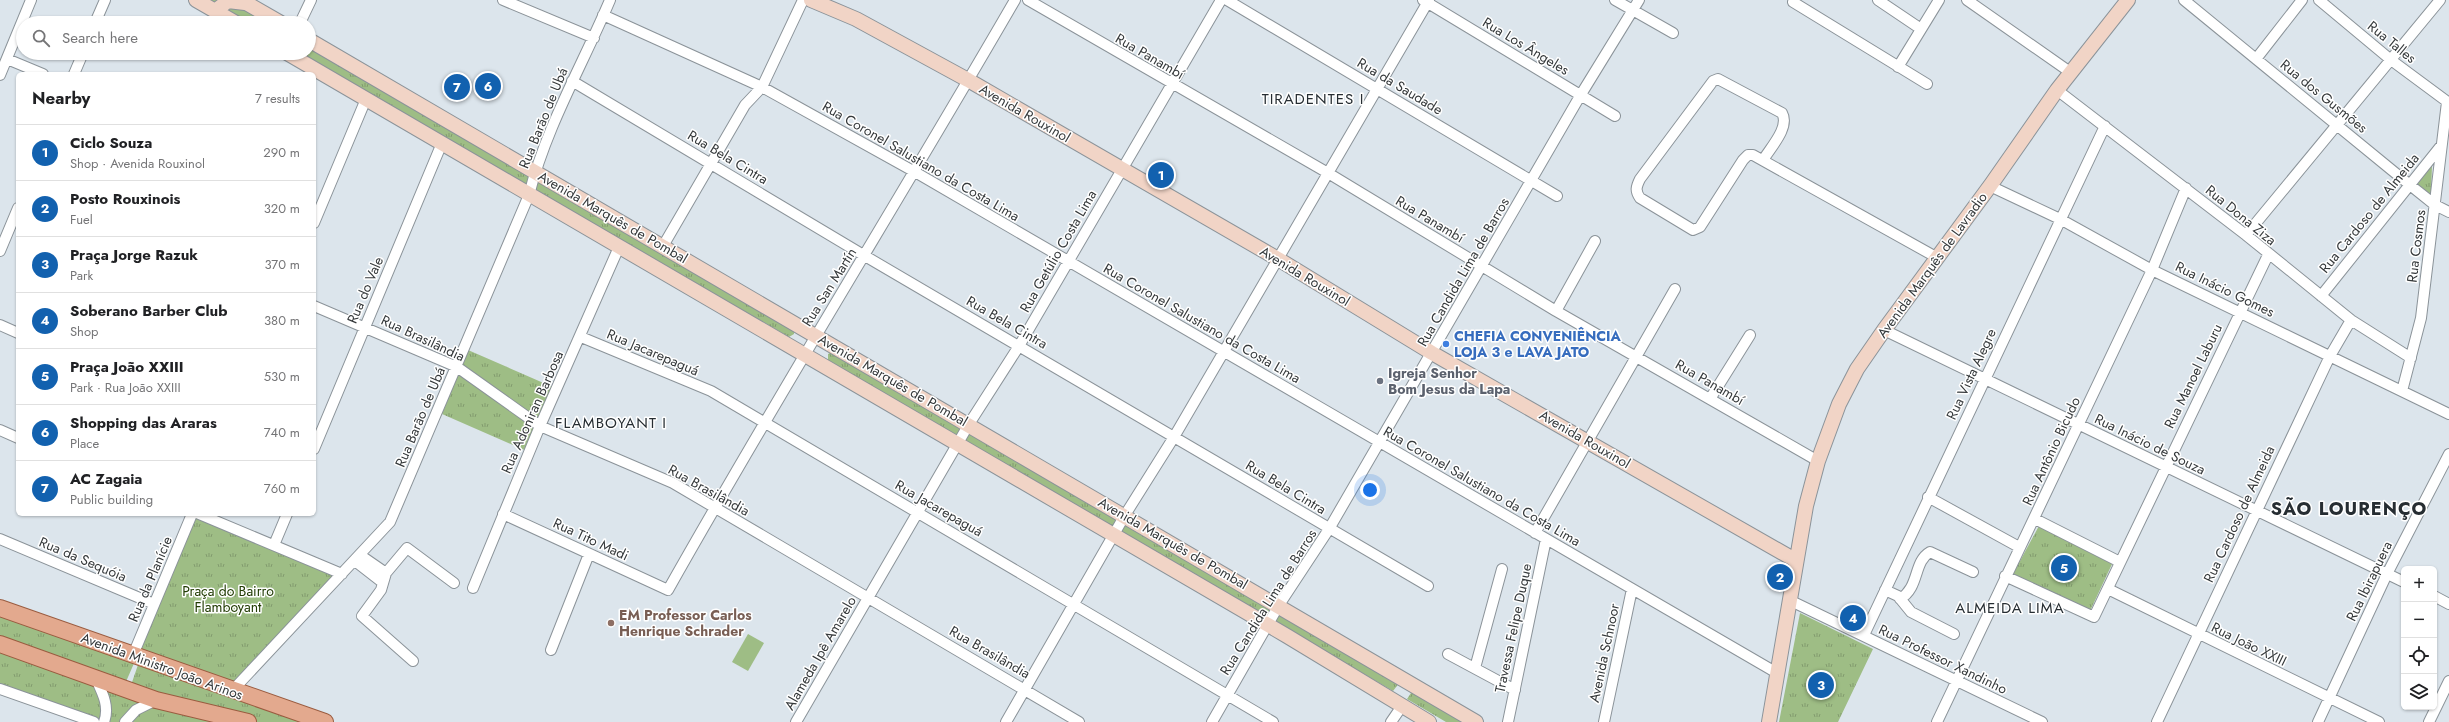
<!DOCTYPE html>
<meta charset="utf-8">
<style>
:root{--surface:#fff;--page:#f6f6f6;--text:#202124;--muted:#757577;--line:#e0e0e0;--accent:#1261af}
body{margin:0;font-family:Jost,sans-serif;background:var(--page);color:var(--text)}
.controls{position:absolute;right:12px;bottom:12px;display:grid;overflow:hidden;border-radius:6px;box-shadow:0 1px 3px #0004}
.controls button{width:36px;height:36px;display:grid;place-items:center;padding:0;border:0;border-bottom:1px solid var(--line);background:var(--surface);color:var(--text);font:20px sans-serif}
.you{position:absolute;left:1370px;top:490px;width:14px;height:14px;margin:-10px;border:3px solid #fff;border-radius:50%;background:#1a73e8;box-shadow:0 0 0 6px #1a73e833}
.badge{display:grid;place-items:center;width:26px;height:26px;border-radius:50%;background:var(--accent);color:#fff;font-size:13px;font-weight:700}
.pin{position:absolute;translate:-50% -50%;border:2px solid #fff;box-shadow:0 1px 4px #0006}
.list{margin:0;padding:0;list-style:none}
h2{display:flex;justify-content:space-between;align-items:center;height:52px;margin:0;padding:0 16px;font-size:17px}
h2 small{font-size:13px;font-weight:400;color:var(--muted)}
.list li{display:grid;grid-template-columns:26px 1fr auto;gap:12px;align-items:center;box-sizing:border-box;height:56px;padding:0 16px;border-top:1px solid var(--line)}
.list b{display:block;font-size:15px;white-space:nowrap}
.list p{margin:0;font-size:13px;white-space:nowrap;color:var(--muted)}
.list em{font-size:13px;font-style:normal;color:var(--muted)}
.icon{flex:none;width:22px;height:22px;fill:none;stroke:currentColor;stroke-width:2;stroke-linecap:round;stroke-linejoin:round}
.map{position:relative;flex:none;width:2449px;height:722px;overflow:hidden}
.search{position:absolute;background:var(--surface);box-shadow:0 1px 3px #0004;left:16px;top:16px;width:300px;height:44px;display:flex;align-items:center;gap:10px;box-sizing:border-box;padding:0 14px;border-radius:22px;color:var(--muted);font-size:15px}
.panel{position:absolute;background:var(--surface);box-shadow:0 1px 3px #0004;left:16px;top:72px;width:300px;height:444px;border-radius:6px}
.map>svg:first-child{display:block}
.grass{fill:url(#grass-tufts)}
.pitch{fill:#9ebd85}
.lines{fill:none;stroke-linecap:round;stroke-linejoin:round}
.street-casing{stroke:#8b9399;stroke-width:12}
.secondary-casing{stroke:#8b9399;stroke-width:16}
.primary-casing{stroke:#9a5c40;stroke-width:18}
.street{stroke:#fff;stroke-width:10}
.secondary{stroke:#f1d4c6;stroke-width:14}
.primary{stroke:#e3a98e;stroke-width:16}
.shop-dot{fill:#3f7fe0;stroke:#fff;stroke-width:1.5}
.worship-dot{fill:#6b7280;stroke:#fff;stroke-width:1.5}
.education-dot{fill:#8d6e63;stroke:#fff;stroke-width:1.5}
.labels{text-anchor:middle;stroke-width:3;stroke-linejoin:round;paint-order:stroke}
.street-label{font-size:14px;fill:#35393b;stroke:#fff}
.shop-label{font-size:14px;font-weight:bold;fill:#366cbe;stroke:#fff;text-anchor:start}
.worship-label{font-size:14px;font-weight:bold;fill:#5b616d;stroke:#fff;text-anchor:start}
.park-label{font-size:14px;fill:#213b03;stroke:#fff}
.education-label{font-size:14px;font-weight:bold;fill:#785e54;stroke:#fff;text-anchor:start}
.neighbourhood-label{font-size:15px;letter-spacing:1px;fill:#262d32;stroke:#fff}
.district-label{font-size:18px;font-weight:bold;letter-spacing:1px;fill:#262d32;stroke:#fff}
</style>
<div class="map">
<svg width="2449" height="722" viewBox="0 0 2449 722">
<defs>
<pattern id="grass-tufts" width="24" height="20" patternUnits="userSpaceOnUse"><rect width="24" height="20" fill="#9ebd85"/><path d="M3 7l-1-3M5 7V3M7 7l1-3M15 17l-1-3M17 17v-4M19 17l1-3" fill="none" stroke="#829b6e"/></pattern>
</defs>
<rect width="100%" height="100%" fill="#dce5ec"/>
<!-- grass -->
<path class="grass" d="M209,0H232L271,23H248Z
M309,45L794,328V334L789,337L300,53H309Z
M2432,165L2431,196L2415,184Z
M468,350L555,388L529,452L442,414Z
M834,351L1400,682L1393,691L828,360V354Z
M192,514L342,574L232,691L133,655Z
M2040,524L2113,562L2090,611L2013,574Z
M0,613L135,661L125,684L0,638Z
M1800,613L1873,649L1838,722H1779Z
M0,649L231,722H104L0,684Z
M140,659L302,722H251L130,688Z
M1413,690L1468,722H1446L1407,699Z"/>
<!-- pitch -->
<path class="pitch" d="M748,634L764,643L748,671L732,662Z"/>
<g class="lines">
<defs>
<path id="street" d="M503,0L594,38
M1028,0L1328,173L1556,311L1818,461
M1227,0L1557,196
M1423,0L1615,116
M1615,0L1673,33
M1878,0L1921,29
M1967,0L2070,72
M2184,0L2410,185L2435,205L2449,212
M2319,0L2391,60L2449,103
M1793,2L1927,84
M603,15L762,87L915,172L1777,673
M95,23L105,0
M300,23L311,0
M7,59L43,74
M2256,59L2302,0
M1898,67L1939,0
M74,74L83,53
M0,75L31,0
M572,81L865,256L1428,586
M2057,90L2246,235L2351,320L2411,358
M1763,160C1771,147 1790,127 1782,113L1718,79L1713,81L1640,179C1636,187 1635,191 1640,198L1693,230L1700,227L1743,160L1748,155H1753L1936,257
M1990,186L2060,219L2152,270L2449,414
M314,223L366,99
M2246,235L2440,0
M663,246L745,105L762,87L803,0
M0,251L18,208
M2321,296L2440,147
M314,306L457,367L540,426L673,483L1079,722
M1556,311L1595,241
M0,325L18,333
M1884,330L2404,582
M581,337L711,391L1273,722
M2402,391L2421,318L2447,102
M1710,399L1750,335
M0,430L18,438
M314,449L442,143
M1928,497L2019,547
M199,514L342,574
M503,514L668,590C780,391 901,197 1015,0
M2035,519L2120,562
M1535,533L1675,289
M0,539L154,604
M274,545L287,514
M360,555L386,573L407,548L454,583
M355,561L382,582
M386,573L381,590L362,616L413,661
M2005,576L2094,617L2268,255
M473,588L540,426L619,247
M2108,589L2379,722
M1885,590L1898,596L1911,612L1954,634
M2434,596L2449,604
M1900,599C1920,587 1913,562 1930,552L1973,572
M1789,600L2042,722
M1864,635L2105,126
M551,650L589,554
M1448,654L1515,690
M133,655L192,514
M1475,668L1502,569
M95,677C102,692 110,706 104,722
M0,689L94,722
M232,691L390,522L529,195C546,127 583,64 610,0
M125,722L136,710L156,700
M796,722L969,424L1019,346L1221,0
M1006,722L1125,515L1174,437L1429,0
M1212,722L1279,605L1329,529L1580,96L1639,0
M1391,722L1402,706
M1508,722L1546,539
M1604,722L1632,589
M1937,722L2152,270L2186,188
M2157,722L2330,356L2351,320
M2318,722L2387,574L2449,454
M2429,722L2449,681"/>
<path id="secondary" d="M196,0L236,23
M241,0L281,23
M811,0L856,19L968,80L1278,259L1432,353L1795,560
M215,11L228,1L245,3
M309,40L1476,722
M287,53L1287,636L1429,722
M1769,722L1806,506L1818,461L1839,404L1857,369L1884,330L1990,186L2057,90L2128,0"/>
<path id="primary" d="M0,608L325,722
M0,644L156,700L248,722"/>
</defs>
<!-- street casing -->
<use href="#street" class="street-casing"/>
<!-- secondary casing -->
<use href="#secondary" class="secondary-casing"/>
<!-- primary casing -->
<use href="#primary" class="primary-casing"/>
<!-- street -->
<use href="#street" class="street"/>
<!-- secondary -->
<use href="#secondary" class="secondary"/>
<!-- primary -->
<use href="#primary" class="primary"/>
</g>
<!-- markers -->
<circle class="shop-dot" cx="1446" cy="344" r="4"/>
<circle class="worship-dot" cx="1380" cy="381" r="4"/>
<circle class="education-dot" cx="611" cy="623" r="4"/>
<g class="labels">
<!-- street labels -->
<g class="street-label">
<text transform="translate(2392 42) rotate(39)" y="5">Rua Talles</text>
<text transform="translate(1526 46) rotate(31)" y="5">Rua Los Ângeles</text>
<text transform="translate(1150 56) rotate(30)" y="5">Rua Panambí</text>
<text transform="translate(1400 86) rotate(31)" y="5">Rua da Saudade</text>
<text transform="translate(2324 96) rotate(39)" y="5">Rua dos Gusmões</text>
<text transform="translate(1025 113) rotate(30)" y="5">Avenida Rouxinol</text>
<text transform="translate(543 118) rotate(-68)" y="5">Rua Barão de Ubá</text>
<text transform="translate(728 157) rotate(31)" y="5">Rua Bela Cintra</text>
<text transform="translate(921 161) rotate(30)" y="5">Rua Coronel Salustiano da Costa Lima</text>
<text transform="translate(2369 213) rotate(-51)" y="5">Rua Cardoso de Almeida</text>
<text transform="translate(2241 215) rotate(39)" y="5">Rua Dona Ziza</text>
<text transform="translate(613 217) rotate(30)" y="5">Avenida Marquês de Pombal</text>
<text transform="translate(1430 219) rotate(31)" y="5">Rua Panambí</text>
<text transform="translate(2416 246) rotate(-83)" y="5">Rua Cosmos</text>
<text transform="translate(1058 251) rotate(-60)" y="5">Rua Getúlio Costa Lima</text>
<text transform="translate(1932 265) rotate(-54)" y="5">Avenida Marquês de Lavradio</text>
<text transform="translate(1463 272) rotate(-60)" y="5">Rua Candida Lima de Barros</text>
<text transform="translate(1305 276) rotate(31)" y="5">Avenida Rouxinol</text>
<text transform="translate(829 287) rotate(-58)" y="5">Rua San Martín</text>
<text transform="translate(2225 289) rotate(26)" y="5">Rua Inácio Gomes</text>
<text transform="translate(365 290) rotate(-67)" y="5">Rua do Vale</text>
<text transform="translate(1007 322) rotate(30)" y="5">Rua Bela Cintra</text>
<text transform="translate(1202 323) rotate(30)" y="5">Rua Coronel Salustiano da Costa Lima</text>
<text transform="translate(423 338) rotate(25)" y="5">Rua Brasilândia</text>
<text transform="translate(653 352) rotate(23)" y="5">Rua Jacarepaguá</text>
<text transform="translate(1971 374) rotate(-65)" y="5">Rua Vista Alegre</text>
<text transform="translate(2193 376) rotate(-64)" y="5">Rua Manoel Laburu</text>
<text transform="translate(893 380) rotate(30)" y="5">Avenida Marquês de Pombal</text>
<text transform="translate(1710 382) rotate(30)" y="5">Rua Panambí</text>
<text transform="translate(532 412) rotate(-66)" y="5">Rua Adoniran Barbosa</text>
<text transform="translate(420 417) rotate(-67)" y="5">Rua Barão de Ubá</text>
<text transform="translate(1585 439) rotate(30)" y="5">Avenida Rouxinol</text>
<text transform="translate(2150 444) rotate(26)" y="5">Rua Inácio de Souza</text>
<text transform="translate(2051 451) rotate(-65)" y="5">Rua Antônio Bicudo</text>
<text transform="translate(1482 486) rotate(30)" y="5">Rua Coronel Salustiano da Costa Lima</text>
<text transform="translate(1286 487) rotate(31)" y="5">Rua Bela Cintra</text>
<text transform="translate(709 490) rotate(29)" y="5">Rua Brasilândia</text>
<text transform="translate(939 508) rotate(30)" y="5">Rua Jacarepaguá</text>
<text transform="translate(2239 514) rotate(-65)" y="5">Rua Cardoso de Almeida</text>
<text transform="translate(591 539) rotate(25)" y="5">Rua Tito Madi</text>
<text transform="translate(1173 543) rotate(30)" y="5">Avenida Marquês de Pombal</text>
<text transform="translate(83 559) rotate(23)" y="5">Rua da Sequóia</text>
<text transform="translate(150 579) rotate(-67)" y="5">Rua da Planície</text>
<text transform="translate(2369 581) rotate(-64)" y="5">Rua Ibirapuera</text>
<text transform="translate(1268 602) rotate(-58)" y="5">Rua Candida Lima de Barros</text>
<text transform="translate(1513 628) rotate(-78)" y="5">Travessa Felipe Duque</text>
<text transform="translate(2249 644) rotate(26)" y="5">Rua João XXIII</text>
<text transform="translate(990 652) rotate(30)" y="5">Rua Brasilândia</text>
<text transform="translate(820 653) rotate(-60)" y="5">Alameda Ipê Amarelo</text>
<text transform="translate(1604 653) rotate(-78)" y="5">Avenida Schnoor</text>
<text transform="translate(1943 659) rotate(26)" y="5">Rua Professor Xandinho</text>
<text transform="translate(162 666) rotate(20)" y="5">Avenida Ministro João Arinos</text>
</g>
<!-- shop labels -->
<g class="shop-label">
<text x="1454" y="341">CHEFIA CONVENIÊNCIA<tspan x="1454" dy="16">LOJA 3 e LAVA JATO</tspan></text>
</g>
<!-- worship labels -->
<g class="worship-label">
<text x="1388" y="378">Igreja Senhor<tspan x="1388" dy="16">Bom Jesus da Lapa</tspan></text>
</g>
<!-- park labels -->
<g class="park-label">
<text x="228" y="596">Praça do Bairro<tspan x="228" dy="16">Flamboyant</tspan></text>
</g>
<!-- education labels -->
<g class="education-label">
<text x="619" y="620">EM Professor Carlos<tspan x="619" dy="16">Henrique Schrader</tspan></text>
</g>
<!-- neighbourhood labels -->
<g class="neighbourhood-label">
<text x="1313" y="104">TIRADENTES I</text>
<text x="611" y="428">FLAMBOYANT I</text>
<text x="2010" y="613">ALMEIDA LIMA</text>
</g>
<!-- district labels -->
<g class="district-label">
<text x="2349" y="515">SÃO LOURENÇO</text>
</g>
</g>
</svg>
<div class="controls">
<button>+</button>
<button>−</button>
<button><svg class="icon" aria-label="locate" viewBox="0 0 24 24"><circle cx="12" cy="12" r="6"/><path d="M12 2v4M12 18v4M2 12h4M18 12h4"/></svg></button>
<button><svg class="icon" aria-label="layers" viewBox="0 0 24 24"><path d="M12 4l9 5-9 5-9-5zM3 14l9 5 9-5"/></svg></button>
</div>
<div class="you"></div>
<div class="pin badge" style="left:1161px;top:175px">1</div>
<div class="pin badge" style="left:1780px;top:577px">2</div>
<div class="pin badge" style="left:1821px;top:685px">3</div>
<div class="pin badge" style="left:1853px;top:618px">4</div>
<div class="pin badge" style="left:2064px;top:568px">5</div>
<div class="pin badge" style="left:488px;top:86px">6</div>
<div class="pin badge" style="left:457px;top:87px">7</div>
<div class="search"><svg class="icon" aria-label="search" viewBox="0 0 24 24"><circle cx="10" cy="10" r="6"/><path d="M15 15l6 6"/></svg>Search here</div>
<section class="panel">
<h2>Nearby<small>7 results</small></h2>
<ul class="list">
<li><span class="badge">1</span><div><b>Ciclo Souza</b><p>Shop · Avenida Rouxinol</p></div><em>290 m</em></li>
<li><span class="badge">2</span><div><b>Posto Rouxinois</b><p>Fuel</p></div><em>320 m</em></li>
<li><span class="badge">3</span><div><b>Praça Jorge Razuk</b><p>Park</p></div><em>370 m</em></li>
<li><span class="badge">4</span><div><b>Soberano Barber Club</b><p>Shop</p></div><em>380 m</em></li>
<li><span class="badge">5</span><div><b>Praça João XXIII</b><p>Park · Rua João XXIII</p></div><em>530 m</em></li>
<li><span class="badge">6</span><div><b>Shopping das Araras</b><p>Place</p></div><em>740 m</em></li>
<li><span class="badge">7</span><div><b>AC Zagaia</b><p>Public building</p></div><em>760 m</em></li>
</ul>
</section>
</div>
